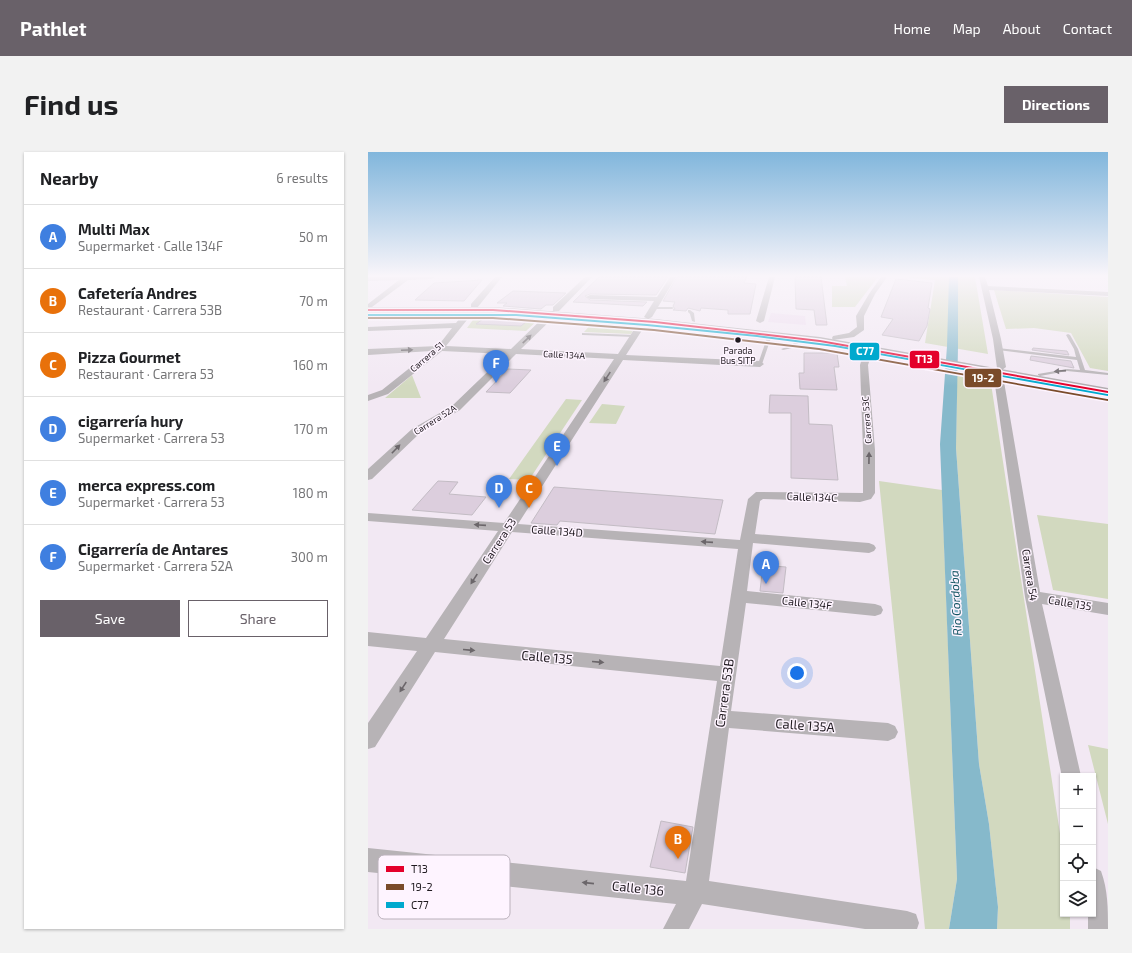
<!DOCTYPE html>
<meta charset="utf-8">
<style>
:root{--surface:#fff;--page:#f2f2f2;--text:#202124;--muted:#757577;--line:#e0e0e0;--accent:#696169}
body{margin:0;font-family:"Exo 2",sans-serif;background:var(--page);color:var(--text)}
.controls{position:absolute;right:12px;bottom:12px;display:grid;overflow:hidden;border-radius:0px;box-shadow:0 1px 3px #0004}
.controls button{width:36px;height:36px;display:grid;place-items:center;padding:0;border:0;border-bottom:1px solid var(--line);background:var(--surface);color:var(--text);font:20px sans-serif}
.you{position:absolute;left:429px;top:521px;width:14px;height:14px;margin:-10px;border:3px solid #fff;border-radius:50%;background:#1a73e8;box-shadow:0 0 0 6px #1a73e833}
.badge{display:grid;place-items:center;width:26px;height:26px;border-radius:50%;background:var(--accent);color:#fff;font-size:13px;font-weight:700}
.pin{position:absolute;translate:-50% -33px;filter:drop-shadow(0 1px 2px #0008)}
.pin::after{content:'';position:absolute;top:21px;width:14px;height:12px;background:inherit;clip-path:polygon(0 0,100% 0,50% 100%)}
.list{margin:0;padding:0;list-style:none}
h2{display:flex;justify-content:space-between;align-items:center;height:52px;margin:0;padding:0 16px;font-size:17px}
h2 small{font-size:13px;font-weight:400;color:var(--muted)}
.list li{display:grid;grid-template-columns:26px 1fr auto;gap:12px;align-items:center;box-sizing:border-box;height:64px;padding:0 16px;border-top:1px solid var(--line)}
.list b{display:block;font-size:15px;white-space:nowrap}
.list p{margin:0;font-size:13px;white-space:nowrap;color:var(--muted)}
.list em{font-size:13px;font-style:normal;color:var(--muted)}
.actions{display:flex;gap:8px;padding:12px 16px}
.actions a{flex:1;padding:9px 0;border:1px solid var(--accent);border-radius:0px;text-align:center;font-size:14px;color:var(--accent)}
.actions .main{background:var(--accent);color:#fff}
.icon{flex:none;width:22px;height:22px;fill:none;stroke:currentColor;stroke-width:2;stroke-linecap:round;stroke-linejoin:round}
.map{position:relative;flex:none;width:740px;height:777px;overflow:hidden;border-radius:0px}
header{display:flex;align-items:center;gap:24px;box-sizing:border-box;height:56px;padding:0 20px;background:var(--accent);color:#fff}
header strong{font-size:19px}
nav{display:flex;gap:22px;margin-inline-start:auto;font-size:14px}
.intro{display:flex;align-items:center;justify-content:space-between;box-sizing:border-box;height:96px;padding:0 24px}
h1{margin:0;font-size:28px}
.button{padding:10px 18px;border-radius:0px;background:var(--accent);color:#fff;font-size:14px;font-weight:700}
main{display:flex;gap:24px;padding:0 24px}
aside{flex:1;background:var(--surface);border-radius:0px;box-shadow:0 1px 3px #0004}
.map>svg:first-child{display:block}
.built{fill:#eddcee}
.green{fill:#d2d9bf}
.water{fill:#86b9cb}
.building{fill:#dccedd;stroke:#c3bcc4}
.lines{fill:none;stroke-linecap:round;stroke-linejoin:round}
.lane{fill:#b7b3b6;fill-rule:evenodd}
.street{fill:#b7b3b6;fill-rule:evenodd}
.primary{fill:#b1acaf;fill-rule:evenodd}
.bus-1-casing{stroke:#fef4ff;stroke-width:3}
.bus-2-casing{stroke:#fef4ff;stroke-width:3}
.bus-3-casing{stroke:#fef4ff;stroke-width:3}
.bus-1{fill:#e4002b;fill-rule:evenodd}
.bus-2{fill:#7a4b2a;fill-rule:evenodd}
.bus-3{fill:#00a9ce;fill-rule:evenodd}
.oneway{fill:#6b666a}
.bus-dot{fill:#1f191f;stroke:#fef4ff;stroke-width:1.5}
.labels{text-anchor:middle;stroke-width:3;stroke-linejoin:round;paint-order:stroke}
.far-bus-label{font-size:9px;fill:#1f191f;stroke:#fef4ff}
.far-street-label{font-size:9px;fill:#1f191f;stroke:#fef4ff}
.street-label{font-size:11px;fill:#1f191f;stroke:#fef4ff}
.water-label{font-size:12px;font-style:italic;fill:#135564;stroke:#fef4ff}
.near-street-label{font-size:13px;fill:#1f191f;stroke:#fef4ff}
.key{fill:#fef4ff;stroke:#bbb2bc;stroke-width:1}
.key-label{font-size:11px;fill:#1f191f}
.line-badge{stroke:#fef4ff;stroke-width:1.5}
.badge-label{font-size:11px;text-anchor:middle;font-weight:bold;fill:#fff}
</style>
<header>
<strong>Pathlet</strong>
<nav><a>Home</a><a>Map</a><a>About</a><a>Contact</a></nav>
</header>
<div class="intro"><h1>Find us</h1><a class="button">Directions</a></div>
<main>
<aside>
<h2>Nearby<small>6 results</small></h2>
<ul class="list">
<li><span class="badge" style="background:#3f7fe0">A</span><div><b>Multi Max</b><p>Supermarket · Calle 134F</p></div><em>50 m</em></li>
<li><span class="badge" style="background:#e8710a">B</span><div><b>Cafetería Andres</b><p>Restaurant · Carrera 53B</p></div><em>70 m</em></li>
<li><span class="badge" style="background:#e8710a">C</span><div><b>Pizza Gourmet</b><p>Restaurant · Carrera 53</p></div><em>160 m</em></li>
<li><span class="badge" style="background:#3f7fe0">D</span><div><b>cigarrería hury</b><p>Supermarket · Carrera 53</p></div><em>170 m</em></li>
<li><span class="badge" style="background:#3f7fe0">E</span><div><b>merca express.com</b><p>Supermarket · Carrera 53</p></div><em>180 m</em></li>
<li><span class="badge" style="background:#3f7fe0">F</span><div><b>Cigarrería de Antares</b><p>Supermarket · Carrera 52A</p></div><em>300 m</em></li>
</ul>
<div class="actions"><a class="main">Save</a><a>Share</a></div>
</aside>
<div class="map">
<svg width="740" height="777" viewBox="0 0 740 777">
<rect width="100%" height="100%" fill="#f2e8f3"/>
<!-- built -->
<path class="built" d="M403,161L437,164L438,173L400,170Z"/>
<!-- green -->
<path class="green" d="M477,125H510L487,155H464V134H479Z
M533,125H607L620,202L557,191L567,128Z
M626,138L740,145V219L722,216L703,181L666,176L638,177Z
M110,161L173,165L158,179L99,176Z
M226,169L268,173L263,182L216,180Z
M589,220L622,225L695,701V762H702V777H629L630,755L621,672L611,612L588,296Z
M44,223L53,246H17Z
M198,247L214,248L161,328L141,327Z
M234,252L257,254L248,272L221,271Z
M511,329L574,338L589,727L581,777H557Z
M669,363L740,372V447L685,438Z
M720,593L740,597V672Z"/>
<!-- water -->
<path class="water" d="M581,125H590V195L588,296L611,612L621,672L630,755L629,777H581L589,727L572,292L579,194Z"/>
<!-- building -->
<path class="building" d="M231,125H300L288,143L222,142L217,144L222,148L279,150L275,154L205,150Z
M309,125H379L376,131L388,132L382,162H360V158L333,156L332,159L320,156L318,159L305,158L307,157L305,154L307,150L295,149Z
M427,125H453L459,173H448L446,158L428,157Z
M528,127L564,131L560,156L562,157L559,174L551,189L514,183L525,167L513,165Z
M114,128L96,149L47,148L66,131Z
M145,139L198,141L185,153H178L173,157L135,154L139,151H129Z
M122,162H125L164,165L153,174L108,172Z
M665,196L699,199L701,203L664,198Z
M436,201H469L471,215H466L469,238L432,237L431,221H436Z
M663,204L703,209L706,216L662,208Z
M140,217L163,218L142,241L118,240Z
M402,243L440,244L441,272L464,273L470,328L423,326V261H401Z
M70,329L90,330L81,342L118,345L104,363L44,358Z
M186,335L307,344L355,348L347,382L192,369L189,373L163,371Z
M395,413L418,415L415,441L392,439Z
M293,669L325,675L317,721L282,715Z"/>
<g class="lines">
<!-- lane -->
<path class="lane" d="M285,155H304L306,156L304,157H286L284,156Z
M320,158H322L326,161L327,170L324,169L322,162L320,160Z
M214,181L266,183L268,184L266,185L215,183H214Z
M402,182L404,183L394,212L390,213V212L400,183Z
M700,182L702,183L710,197L717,218L740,221V223L699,219L672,224L670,223V222L699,217L712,218L709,208L630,198L628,197L630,196L708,205L706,197L698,183Z
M434,185L437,186L424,196L415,198L413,197L422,194Z"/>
<!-- street -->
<path class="street" d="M0,125H66L63,127L40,128L0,158V152L31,128L0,129Z
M127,125H134L109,156H103V152Z
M217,125H224L191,159H185V155Z
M302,125H308L284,165L280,167L276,165L286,149L222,147L218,145L222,143L289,145Z
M401,125H407L396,169L392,171L388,169Z
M513,125H519L507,142L496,164V178L486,185L465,188L464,186L465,184L481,181L489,175L488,164L501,142Z
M611,125H617L620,134L740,140V144L621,138L633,187L638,215L634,218L672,440L740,451V463L674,452L713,624H695V630L657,445L625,219L629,216L625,187Z
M100,156H103L107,158L78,194L143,197L182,159H185L189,161L188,163L153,197L250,202L273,167H276L280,169L258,203L392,209L396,212L392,215L255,208L150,372L372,388L380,347L388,340L495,341V298L492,213C494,204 503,194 513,196L514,198L513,200L502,207L500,213L507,298V341L503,347L492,350L395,347L392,349L387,382L501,391L506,393L508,396L506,399L501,401L385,391L379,439L507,452L513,454L515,458L513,462L507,464L378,451L363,559L520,571L527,574L530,580L527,586L520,589L361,576L341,729L539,759L548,762L551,771L549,777H497L334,752L321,777H295L308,752L0,720V696L318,729L349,529L67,500L7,595L0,597V571L49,499L0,494V480L58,486L130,379L0,369V361L136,371L246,207L148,202L92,258L52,281L4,327L0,328V317L44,277L84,254L138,202L74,199L20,242L0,249V243L14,238L63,199L0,203V197L70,194L84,176L0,179V175L88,171ZM144,380L370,397L352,514L76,487Z
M725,715L733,719C740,738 740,757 740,777H720V762H725Z"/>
<!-- primary -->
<path class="primary" d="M0,155H125L287,167L452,185L740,236V244L452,193L287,173L125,161H0Z"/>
<defs>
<path id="bus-1" d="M0,157H125L287,169L452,188L740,239V241L452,190L287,171L125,159H0Z"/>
<path id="bus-2" d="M0,165H125L286,177L451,196L739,247H740V249L451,198L286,179L125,167H0Z"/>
<path id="bus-3" d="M0,162H148L279,172L389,183L467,193L739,242H740V244L467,195L389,185L279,174L148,164H0Z"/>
</defs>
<!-- bus-1 casing -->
<use href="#bus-1" class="bus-1-casing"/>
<!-- bus-2 casing -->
<use href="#bus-2" class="bus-2-casing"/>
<!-- bus-3 casing -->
<use href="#bus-3" class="bus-3-casing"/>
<!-- bus-1 -->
<use href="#bus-1" class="bus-1"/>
<!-- bus-2 -->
<use href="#bus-2" class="bus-2"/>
<!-- bus-3 -->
<use href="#bus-3" class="bus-3"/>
</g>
<!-- one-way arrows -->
<defs><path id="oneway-solid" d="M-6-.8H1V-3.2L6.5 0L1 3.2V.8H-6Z"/></defs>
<g class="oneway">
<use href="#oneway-solid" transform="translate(159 187) rotate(-44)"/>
<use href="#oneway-solid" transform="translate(39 198) rotate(-3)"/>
<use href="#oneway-solid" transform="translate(692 219) rotate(176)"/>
<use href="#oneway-solid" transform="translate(239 225) rotate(123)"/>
<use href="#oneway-solid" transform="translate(28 297) rotate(-46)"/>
<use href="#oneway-solid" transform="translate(501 306) rotate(-89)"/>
<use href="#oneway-solid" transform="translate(112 373) rotate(-176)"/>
<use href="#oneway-solid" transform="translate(339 390) rotate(-176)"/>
<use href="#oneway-solid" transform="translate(106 427) rotate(123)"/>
<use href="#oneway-solid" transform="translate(101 498) rotate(5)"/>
<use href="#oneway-solid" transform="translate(230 510) rotate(5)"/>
<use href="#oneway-solid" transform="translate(35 535) rotate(123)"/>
<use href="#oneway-solid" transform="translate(220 731) rotate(-174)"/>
</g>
<!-- sky -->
<linearGradient id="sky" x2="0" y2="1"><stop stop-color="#81b6dc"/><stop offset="0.53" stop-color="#f9f5fa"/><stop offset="1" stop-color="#f9f5fa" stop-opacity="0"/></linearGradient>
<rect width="740" height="234" fill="url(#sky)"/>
<!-- markers -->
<circle class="bus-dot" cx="370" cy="188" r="3.5"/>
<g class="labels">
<!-- far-bus labels -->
<g class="far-bus-label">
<text x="370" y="202">Parada<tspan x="370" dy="10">Bus SITP</tspan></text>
</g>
<!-- far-street labels -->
<g class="far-street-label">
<text transform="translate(196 203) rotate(3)" y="3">Calle 134A</text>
<text transform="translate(59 205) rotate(-41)" y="3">Carrera 51</text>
<text transform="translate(67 268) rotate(-32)" y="3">Carrera 52A</text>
<text transform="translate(499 268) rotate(-94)" y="3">Carrera 53C</text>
</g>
<!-- street labels -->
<g class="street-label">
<text transform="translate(444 345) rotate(2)" y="4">Calle 134C</text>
<text transform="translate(189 379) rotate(4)" y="4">Calle 134D</text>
<text transform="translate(131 389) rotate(-57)" y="4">Carrera 53</text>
<text transform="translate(662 423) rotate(81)" y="4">Carrera 54</text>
<text transform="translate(439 451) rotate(6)" y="4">Calle 134F</text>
<text transform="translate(702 451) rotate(9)" y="4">Calle 135</text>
</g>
<!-- water labels -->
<g class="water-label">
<text transform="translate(588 451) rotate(-93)" y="4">Rio Cordoba</text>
</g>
<!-- near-street labels -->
<g class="near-street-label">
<text transform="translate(179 505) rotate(5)" y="5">Calle 135</text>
<text transform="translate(356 541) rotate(-82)" y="5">Carrera 53B</text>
<text transform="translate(437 573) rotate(4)" y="5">Calle 135A</text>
<text transform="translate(270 736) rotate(6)" y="5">Calle 136</text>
</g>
</g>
<!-- legend -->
<rect x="10" y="703" width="132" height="64" rx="6" class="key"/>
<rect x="18" y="714" width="18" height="6" fill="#e4002b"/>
<rect x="18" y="732" width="18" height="6" fill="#7a4b2a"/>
<rect x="18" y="750" width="18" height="6" fill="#00a9ce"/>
<g class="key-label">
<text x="43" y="721">T13</text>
<text x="43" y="739">19-2</text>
<text x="43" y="757">C77</text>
</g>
<g class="line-badge">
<rect x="481" y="190" width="31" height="19" rx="4" fill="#00a9ce"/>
<rect x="541" y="198" width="31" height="19" rx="4" fill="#e4002b"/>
<rect x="596" y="216" width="38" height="20" rx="4" fill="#7a4b2a"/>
</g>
<g class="badge-label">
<text x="497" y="203">C77</text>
<text x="556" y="211">T13</text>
<text x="615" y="230">19-2</text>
</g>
</svg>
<div class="controls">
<button>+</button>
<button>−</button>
<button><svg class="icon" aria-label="locate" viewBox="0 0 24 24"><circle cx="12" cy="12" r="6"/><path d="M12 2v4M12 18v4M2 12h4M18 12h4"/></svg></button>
<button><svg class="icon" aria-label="layers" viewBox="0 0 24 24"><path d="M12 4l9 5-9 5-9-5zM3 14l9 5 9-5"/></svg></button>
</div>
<div class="you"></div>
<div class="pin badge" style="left:398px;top:432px;background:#3f7fe0">A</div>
<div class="pin badge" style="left:310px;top:707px;background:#e8710a">B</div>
<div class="pin badge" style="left:161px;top:356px;background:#e8710a">C</div>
<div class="pin badge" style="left:131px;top:356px;background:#3f7fe0">D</div>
<div class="pin badge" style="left:189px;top:314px;background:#3f7fe0">E</div>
<div class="pin badge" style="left:128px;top:231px;background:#3f7fe0">F</div>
</div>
</main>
